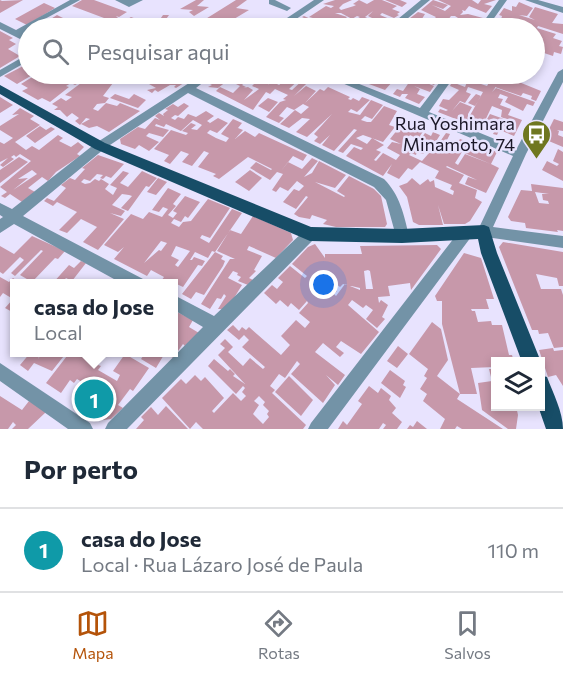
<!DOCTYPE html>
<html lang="pt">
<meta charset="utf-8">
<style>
:root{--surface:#fff;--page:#f6f6f7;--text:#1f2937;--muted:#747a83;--line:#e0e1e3;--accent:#b45309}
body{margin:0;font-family:Commissioner,sans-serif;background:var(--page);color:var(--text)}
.controls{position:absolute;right:18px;bottom:18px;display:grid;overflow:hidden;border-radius:0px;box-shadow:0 3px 9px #0003}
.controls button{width:54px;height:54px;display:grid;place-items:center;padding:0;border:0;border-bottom:2px solid var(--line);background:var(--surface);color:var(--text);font:30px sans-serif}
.you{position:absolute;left:324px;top:285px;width:21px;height:21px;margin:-15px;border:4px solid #fff;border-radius:50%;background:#1a73e8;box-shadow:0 0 0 9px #1a73e833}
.badge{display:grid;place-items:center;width:39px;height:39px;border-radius:50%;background:var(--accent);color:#fff;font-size:20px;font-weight:700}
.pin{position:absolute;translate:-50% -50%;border:3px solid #fff;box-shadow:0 2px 6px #0006}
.popup{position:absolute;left:10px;top:279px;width:168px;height:78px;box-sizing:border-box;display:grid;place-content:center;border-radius:0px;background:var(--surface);filter:drop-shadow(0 2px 4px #0005);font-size:20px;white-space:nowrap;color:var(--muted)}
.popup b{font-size:22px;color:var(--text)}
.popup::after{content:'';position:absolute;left:50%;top:100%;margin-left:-12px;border:12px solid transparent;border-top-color:var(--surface)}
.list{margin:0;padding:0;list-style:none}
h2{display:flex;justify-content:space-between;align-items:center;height:78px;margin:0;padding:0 24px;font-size:26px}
h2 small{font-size:20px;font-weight:400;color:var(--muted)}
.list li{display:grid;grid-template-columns:39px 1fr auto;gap:18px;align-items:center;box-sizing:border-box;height:84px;padding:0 24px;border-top:2px solid var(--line)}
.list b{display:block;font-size:22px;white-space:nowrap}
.list p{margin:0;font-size:20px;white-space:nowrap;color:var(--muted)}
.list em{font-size:20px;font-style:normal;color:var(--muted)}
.icon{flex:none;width:33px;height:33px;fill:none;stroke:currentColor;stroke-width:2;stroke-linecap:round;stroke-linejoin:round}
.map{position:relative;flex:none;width:563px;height:429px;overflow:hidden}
.search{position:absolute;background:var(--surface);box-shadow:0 3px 9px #0003;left:18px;right:18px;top:18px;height:66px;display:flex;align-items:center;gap:15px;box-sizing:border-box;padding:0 21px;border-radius:33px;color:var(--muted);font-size:22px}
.sheet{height:162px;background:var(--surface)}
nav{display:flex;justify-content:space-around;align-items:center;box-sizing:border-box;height:84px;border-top:2px solid var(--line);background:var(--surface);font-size:16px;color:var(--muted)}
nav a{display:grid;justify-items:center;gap:3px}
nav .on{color:var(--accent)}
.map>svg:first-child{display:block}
.building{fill:#c798aa;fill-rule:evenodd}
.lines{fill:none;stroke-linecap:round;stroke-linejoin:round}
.minor{fill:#7393a7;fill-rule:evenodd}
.major{fill:#174d67;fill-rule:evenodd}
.labels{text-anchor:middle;stroke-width:5;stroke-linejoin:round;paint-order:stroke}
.poi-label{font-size:18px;fill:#1b1727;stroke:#e8e3fe;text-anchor:end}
</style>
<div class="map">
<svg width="563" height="429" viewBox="0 0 563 429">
<rect width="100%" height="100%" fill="#e8e3fe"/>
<!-- building -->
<path class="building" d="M0,0L2,1L23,0L0,13Z
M82,0H94L127,12L119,17L116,16L118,18L110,23L102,19L104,18L72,6Z
M196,0H204L197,6L209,7L194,16L189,12L193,10L180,9Z
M236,0H247L236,8L249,10L219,28L214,25L217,22L209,23L204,20Z
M335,0H352L343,4L339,8L341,10L354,6L356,5L353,4L359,0L367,4L374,0H382L397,6L392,9L400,12L397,14L399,15L394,18L382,13L380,15L392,20L382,23L368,16L373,11L365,17L385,26L381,28H372L361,23L358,25L351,22L360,17L357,16L352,19L341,13H335L347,17L345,19L356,27L354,28L344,24L338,28H332L335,26L333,25L329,28L319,24L324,21L309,17L326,6L331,8L334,6L323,4Z
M385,0H400L407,3L402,7Z
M433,0L448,5L443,9L432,5L445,11L451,6L438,0H472L478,4L481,0H496L484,4L492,6L486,13L469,6L465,11L462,10L463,12L460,15L468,14L483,18L475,28L463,24L466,20H455L458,18L455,16H451L448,20L443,18L448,21L445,25L449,27L451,23L466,28H424L405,22L418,12L425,14L420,22L425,24L429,20L432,21L436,17L421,10Z
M519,2L533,8L527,16L519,15L535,20L529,17L535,7L558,14L552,23L563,24V34L538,26L537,28L556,34L553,38L562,41L559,46L563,47L561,54L554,52L553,56L544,53L540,56L544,58L540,61L534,57V46L540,44L534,42V28H517L500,23L502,16L499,15L504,8L512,11V6L516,7Z
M44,3L55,8L27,25L15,19Z
M57,15L65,19L62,20L83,28H43L38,26L46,21L49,22L51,21L49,20Z
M163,15H169L160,28H154Z
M304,16L317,22L314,23L325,28H312L301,23L306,19L302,17Z
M131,17L139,20L137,22L151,27L114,28L122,23L125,24L123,22Z
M0,31L13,38L9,40L16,44L8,49L20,56L0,68Z
M27,64L28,74H34L17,84L4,76Z
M37,74H87L107,83L114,78L116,79L103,96L109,98L105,103L97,104L93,109L98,111L106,103L117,106L120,103L140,111L109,132L97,126L89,128L81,124L90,119L86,118L80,125L75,121L79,118L72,113L67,117L60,110H54L58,107L52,104L61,98L66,101L72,97L65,95L85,80L75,85L71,83L66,86L69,87L50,102L42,98L38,100L22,91L28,88L21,84Z
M139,74H171L187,81L176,88L174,87L176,85H170L158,92L155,90L152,93L147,90L156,88L149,84L153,82Z
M220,74H276L272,78L264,76L272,80L268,85L280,74H294L288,79L284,77L275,83L279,85L285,80L290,82L298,74H305L289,89L292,90L304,79L309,81L294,96L306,86L316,91L305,103L320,89L324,91L328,87L350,97L348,99L351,100L353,98L359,101L362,97L370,100L357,112L351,109L348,112L360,115L371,100L383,105L372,119L365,116L361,120L367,122H371L384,106L397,111L389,125L395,127L383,142L363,135L356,138L367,144L372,138L384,145L376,150L381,152L374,160L376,161L383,153L396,160L400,155L387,148L392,142L401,144L390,139L398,129L404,131L409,124L406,122L409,119L426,127L418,139L410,135L405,142L416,146L425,133L431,136L433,132L440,135L435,143L452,151L439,143L446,133L450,134L447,140L456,145L460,139L497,152L491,164L499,168L486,193L465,184L468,177L477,180L447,166L446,167L464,175L459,183L477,190L475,198L482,202L470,221L465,224H444L438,205L443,225H419L413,222L407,197L399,186L407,183L412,178L420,185L428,179L430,182L434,180L435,187L453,195L454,191L450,189L452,185L435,178L439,171L420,162L412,170L408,168L399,179L387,173L392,164L383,176L346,156L354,147L361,150L363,148L351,144L343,153L338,151L357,130L354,129L334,151L322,145L330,135L320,144L314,141L318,137L314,134L332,114L307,137L296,132L310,119L302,118L289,128L280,124L295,110L301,114L309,107L303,104L294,110L287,107L279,116L284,118L279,123L266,117L280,102L286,100L283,99L288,95L275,89L270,94L266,92L253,110L216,91L220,87L233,93L240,86L236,84L244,76L251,77L243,74L234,82L227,81L218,88L208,87L212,85L208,83ZM247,80L256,82L252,86L259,89L244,100L253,90L248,87L243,88L246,87L242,85ZM426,151L429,153L422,161L409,155L411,153L416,155L417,152L423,154ZM462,152L491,164L465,154L458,165L455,163Z
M342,74H374L373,75L381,77L384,74H395L394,75L398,77L395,81L391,79L393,81L385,90Z
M403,74H433L440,77L434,85L413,77L434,86L430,92L414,86L420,89L417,94L425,97L419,104L405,98L408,94H402L400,97L393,94L397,89L403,91L410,81L406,79L403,83L397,81Z
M474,74H486L485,76L487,77L488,74L493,76L496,74L502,75L500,79L512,84L514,80L541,91L536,101L531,99L532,96L523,93L521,96L495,87V88L492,92L496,88L535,102L533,106L527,104L523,111L505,102L508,97L500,94L498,98L503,99L500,105L511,109L508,115L522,120L514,136L500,130L506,119L501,117L502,110L492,106L481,129L438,112L440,109L446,111L448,110L439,106L443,99L449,100L459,90L450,86L452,82L465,87L467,82L456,81L457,79L463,81L466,76L483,82L481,84L487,86L490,81L484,78L485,76ZM468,87L483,92L468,119V114L472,107L460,102L452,111L460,101L465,103L471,94L466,92Z
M115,94L129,99L134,94L146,100L138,108L110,98Z
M476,94L481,96L475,106L468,103Z
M0,97L13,105L0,113Z
M268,98L278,102L269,112L258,106Z
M184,103L189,106L178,116L175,115L171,118L175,120L178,117L184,119L188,114L196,117L206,111L214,116L207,121L210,123L207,125L218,118L228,123L217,133L210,130L207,133L216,138L226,142L229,138L221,134L233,119L242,123L238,128L243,130L235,139L245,131L255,137L259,133L307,155L303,161L293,156L281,171L288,162L302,169L312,158L318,161L304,177L312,173L319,161L346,175L335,188L315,182L344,197L345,196L337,191L349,176L374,189L381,196L387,224L385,227H336L323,224L327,220L312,215L310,219L299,217L294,214L308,197L306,196L296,209L283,202L294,189L299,191L304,186L297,181L288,191L280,187L276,192L272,190L283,174L277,172L270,180L250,168L256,162L271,170L272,169L248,157L219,179L213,176L216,174L198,167L209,153L204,151L192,166L182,162L189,154L181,151L170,164L164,161L169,155L154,149L171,130L186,135L188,133L182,131L191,123L196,125L191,129L197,130L202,125L193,120L181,131L166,124L164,127L156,124L155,126L169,130L163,137L149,133L146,136L159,142L149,151L139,145L135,149L121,144L120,139L138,127L145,129L155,118L160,120L155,116L159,113L164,116L163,114L168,110L165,109L173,104L178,107Z
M20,108L34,116L30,119L40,125L15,142L26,150L32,146L39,150L58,135L63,138L59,141L71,147L78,142L84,147L77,154L80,156L56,172L48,181L42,177L28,188L35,192L22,202L10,194L5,198L1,196L7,192L0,187L31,161L20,154L16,157L14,155L11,157L14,159L3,167L0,165L8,158L0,162V142L4,144L13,138L0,130V126L19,114L12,115ZM32,170L37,174L13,190L28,178L18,179Z
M490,114L504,119L497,135L493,134L495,130L492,129L491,132L486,131L488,127L483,126Z
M554,119L563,122V131L557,130L559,131L558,135L563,137V147L544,139Z
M40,126L46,130L51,127L55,129L35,143L26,136Z
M558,149L563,152V181L542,170L547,161L557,166L559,164L553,161Z
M98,155L124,164L111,178L106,176L103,179L100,178L103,175L97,174L90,181L84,179L81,182L85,184L90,183L95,179L99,181L101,179L109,184L105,189L113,195L117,188L110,185L123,171L129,173L120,183L128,187L142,171L157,178L149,187L146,186L128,211L121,208L132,196L129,195L122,194L112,205L125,211L121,216L110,213L124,219L98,250L83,242L97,227L81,219L67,233L59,230L77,212L57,202L53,206L44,201L47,198L54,201L66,188L61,185L70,178L75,180L85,169L82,168Z
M19,157L28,162L0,183V170Z
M250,170L262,178L249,191L235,182Z
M158,178L167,182L156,195L147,192Z
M531,184L563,188V231L557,230L558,232L526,228L525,223L511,221L508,217L521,190L532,191ZM535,192L549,194H542L543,200L548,201L549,204L539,203Z
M168,188L181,194L173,204L176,206L168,215L173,218L177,213L173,211L185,196L200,202L188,218L185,216L181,222L174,219L171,223L179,227L183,222L191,221L208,199L230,208L210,238L202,235L200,238L209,243L232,209L242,213L215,252L223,256L221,259L225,261L223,266L204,295L196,292L191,299L182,294L215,252L212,251L208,258L195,252L190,260H192L194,257L205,261L202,266L198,265L183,287L168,280L165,284H159L164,277L151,270L147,276L114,259L124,247L118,252L104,245L131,214L143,219L149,212L162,217L168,209L163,207L159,212L152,210ZM161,241L167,243L161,251L159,250L144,263ZM176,246L190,251L178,267L175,265L179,260L171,256Z
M253,216L291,233L293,240L276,258L249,246L247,250L262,256L254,270L256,271L249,278L253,280L248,285L238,281L241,277L237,275L238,273L233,271L228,278L242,285L234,298L223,309H218L226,296L224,294L221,299L217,298L210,309L201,304L230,259H235L217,251L230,230L241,234Z
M32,236L65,251L58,259L55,258L32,282L20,275L43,251L41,250L15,276L11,273L24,260L20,257L3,274L0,272V246L14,254Z
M503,242L563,252V286H559L557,278L536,274L541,289H561L563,295V347L554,348L548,333L539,334L538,330H532L499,247Z
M315,244L325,258V254H362L360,246L437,245L441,249L411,290L410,283L388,286L390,296L378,297L379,303L381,300L388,305L382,317L385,319L377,328L366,319L373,310L366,305L363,308L352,300L348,305L379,332L361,354L341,341L336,347L344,353L340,357L323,343L315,352L345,375L338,385L326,375L335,385L323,403L291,374L300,364L297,361L285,378L279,374L270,386L275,390L272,393L306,425L303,429H203L196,422L190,429L162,398L181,379L186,384L195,375L201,381L205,377L224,398L212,411L214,413L233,393L241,401L246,396L242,392L245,388L243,386L236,394L208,366L214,359L228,371L230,369L235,374L233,376L245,384L218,355L225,348L220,344L225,339L233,347L228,352L243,366L250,358L263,369L265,367L242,347L249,340L244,335L239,340L227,330L233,325L239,331L242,327L246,330L249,327L281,355L290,345L281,336L296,320L305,328L310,322L299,313L308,303L307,301L299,310L291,303L288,307L280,300L276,304L264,293L272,285L277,289L283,282L278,278L290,266L305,278L307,276L292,264L308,247ZM368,270L370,271L373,289H366L364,271ZM330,279L340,287L343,284L360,288V290L345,284L336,296L334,294L337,291L326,282ZM259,396L265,402L263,405L269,411L267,414L269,417L263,424L253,414L259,405L254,401Z
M464,253L481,258L494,299H486L489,309H471L472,311H475L478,322L491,321L492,325H502L509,355H512L514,362H495V367L471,368L477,394H460L442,324V301H437L435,296Z
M81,261L86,263L72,281L66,278L61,284H52L69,265L74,268Z
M0,277L9,282L13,278L22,284H14V313L5,308L13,299L3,293L0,297Z
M175,311L193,320L189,327L199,333L185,346L183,344L173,358L165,353L156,368L141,359L146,352H174Z
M432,322L441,329L448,360L437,376L460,394L457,399L503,429H462L457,426L455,429H440L445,419L423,401L427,394L420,389L427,378L424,376L428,369L409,354Z
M398,346L408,354L397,368L387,361Z
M553,348L554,351L563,350V386L556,375L548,377L539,350Z
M31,352H41L38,359L43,352H67L52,371L34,363L28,371L20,365Z
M70,352H83L93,358L97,352H108L98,365L101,366L98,370L117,381L120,375L113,371L125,354L149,368L133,391L130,389L118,405L123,408L111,419L103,420L82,406L85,402L73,395L82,382L77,379L74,383L70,380L61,393L46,383Z
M489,369H495V406H516L518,415L516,429H508L482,410L478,383L492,381Z
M390,370L405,381L403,385L406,387L400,398L381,383Z
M289,376L313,400L301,416L275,392Z
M369,386L378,393L381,388L391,396L389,400L396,408L392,413L402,422L397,429H383L386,425L383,423L379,429H338L343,421L347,425L362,404L358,401Z
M0,396L22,410L29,401L46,412L28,429H12L16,425L13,422L8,429H0Z
M166,406L188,429H136L144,420L141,417L151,407L158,415Z
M417,421L427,429H407L410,425L413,427Z"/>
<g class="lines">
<!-- minor -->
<path class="minor" d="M70,0H80L28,28L23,34L28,36V43L0,29V22L16,30Z
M115,0H143L129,7Z
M269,0H275L291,8L287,11L269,4Z
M314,0H324L283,28H272Z
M421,0H430L396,28H387Z
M499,0H507L487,28H479Z
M525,0H538L563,7V13Z
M28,54V61L0,77V70Z
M563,69V82L526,154L493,227L563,236V248L479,236L477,232L513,156L321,74H334L420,108L446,74H456L429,112L517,148L558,72Z
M95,74H108L115,78L110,81Z
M203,74H214L196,88L384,179C400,195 404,215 409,236L407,240L402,242L397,240L386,200L374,187L188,93L104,149L23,216L143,279L145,284H123L14,224L0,233V219L3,217L0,215V203L12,209L96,143Z
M466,227L471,229L473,233L471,237L328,429H308L311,423L461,229Z
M310,228L315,230L317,234L315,238L127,429H105L108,423L203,327L174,310V295L214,316L305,230Z
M0,363L90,423L93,429H68L0,381Z"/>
<!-- major -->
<path class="major" d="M0,85L105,143L311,227L402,229L484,225L489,227L497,253L541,362L540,364V362H522L481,253L478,239L402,243L310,241L95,149L0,94Z
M540,375L547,377C553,393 563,412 563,429H546L538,406H540Z"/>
</g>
<!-- icons -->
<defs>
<symbol id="bus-pin" viewBox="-11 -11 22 30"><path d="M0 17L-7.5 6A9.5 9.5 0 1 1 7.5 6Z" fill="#6f7720" stroke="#e8e3fe"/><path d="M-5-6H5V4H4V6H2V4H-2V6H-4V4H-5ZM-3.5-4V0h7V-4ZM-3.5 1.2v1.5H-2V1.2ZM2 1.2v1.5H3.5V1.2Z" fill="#fff"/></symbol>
</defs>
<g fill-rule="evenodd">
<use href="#bus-pin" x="520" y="118" width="33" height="45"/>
</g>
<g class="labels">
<!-- poi labels -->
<g class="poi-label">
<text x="515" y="130">Rua Yoshimara<tspan x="515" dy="21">Minamoto, 74</tspan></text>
</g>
</g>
</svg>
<div class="controls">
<button><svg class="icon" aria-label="layers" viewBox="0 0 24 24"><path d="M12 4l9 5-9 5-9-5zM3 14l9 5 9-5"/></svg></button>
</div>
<div class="you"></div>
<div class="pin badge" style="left:94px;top:399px;background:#0f9aa8">1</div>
<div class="popup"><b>casa do Jose</b>Local</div>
<div class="search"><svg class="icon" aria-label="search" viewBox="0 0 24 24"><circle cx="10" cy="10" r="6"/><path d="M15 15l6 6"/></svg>Pesquisar aqui</div>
</div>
<section class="sheet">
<h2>Por perto<small></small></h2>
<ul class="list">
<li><span class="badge" style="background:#0f9aa8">1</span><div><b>casa do Jose</b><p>Local · Rua Lázaro José de Paula</p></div><em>110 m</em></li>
</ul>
</section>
<nav>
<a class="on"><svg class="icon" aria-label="map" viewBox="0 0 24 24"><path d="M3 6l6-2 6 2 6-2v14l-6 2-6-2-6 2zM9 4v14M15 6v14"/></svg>Mapa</a>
<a><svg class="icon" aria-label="directions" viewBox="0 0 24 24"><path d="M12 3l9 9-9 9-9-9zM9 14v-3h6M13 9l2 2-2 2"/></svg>Rotas</a>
<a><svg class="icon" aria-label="saved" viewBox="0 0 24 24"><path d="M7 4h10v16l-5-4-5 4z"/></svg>Salvos</a>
</nav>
